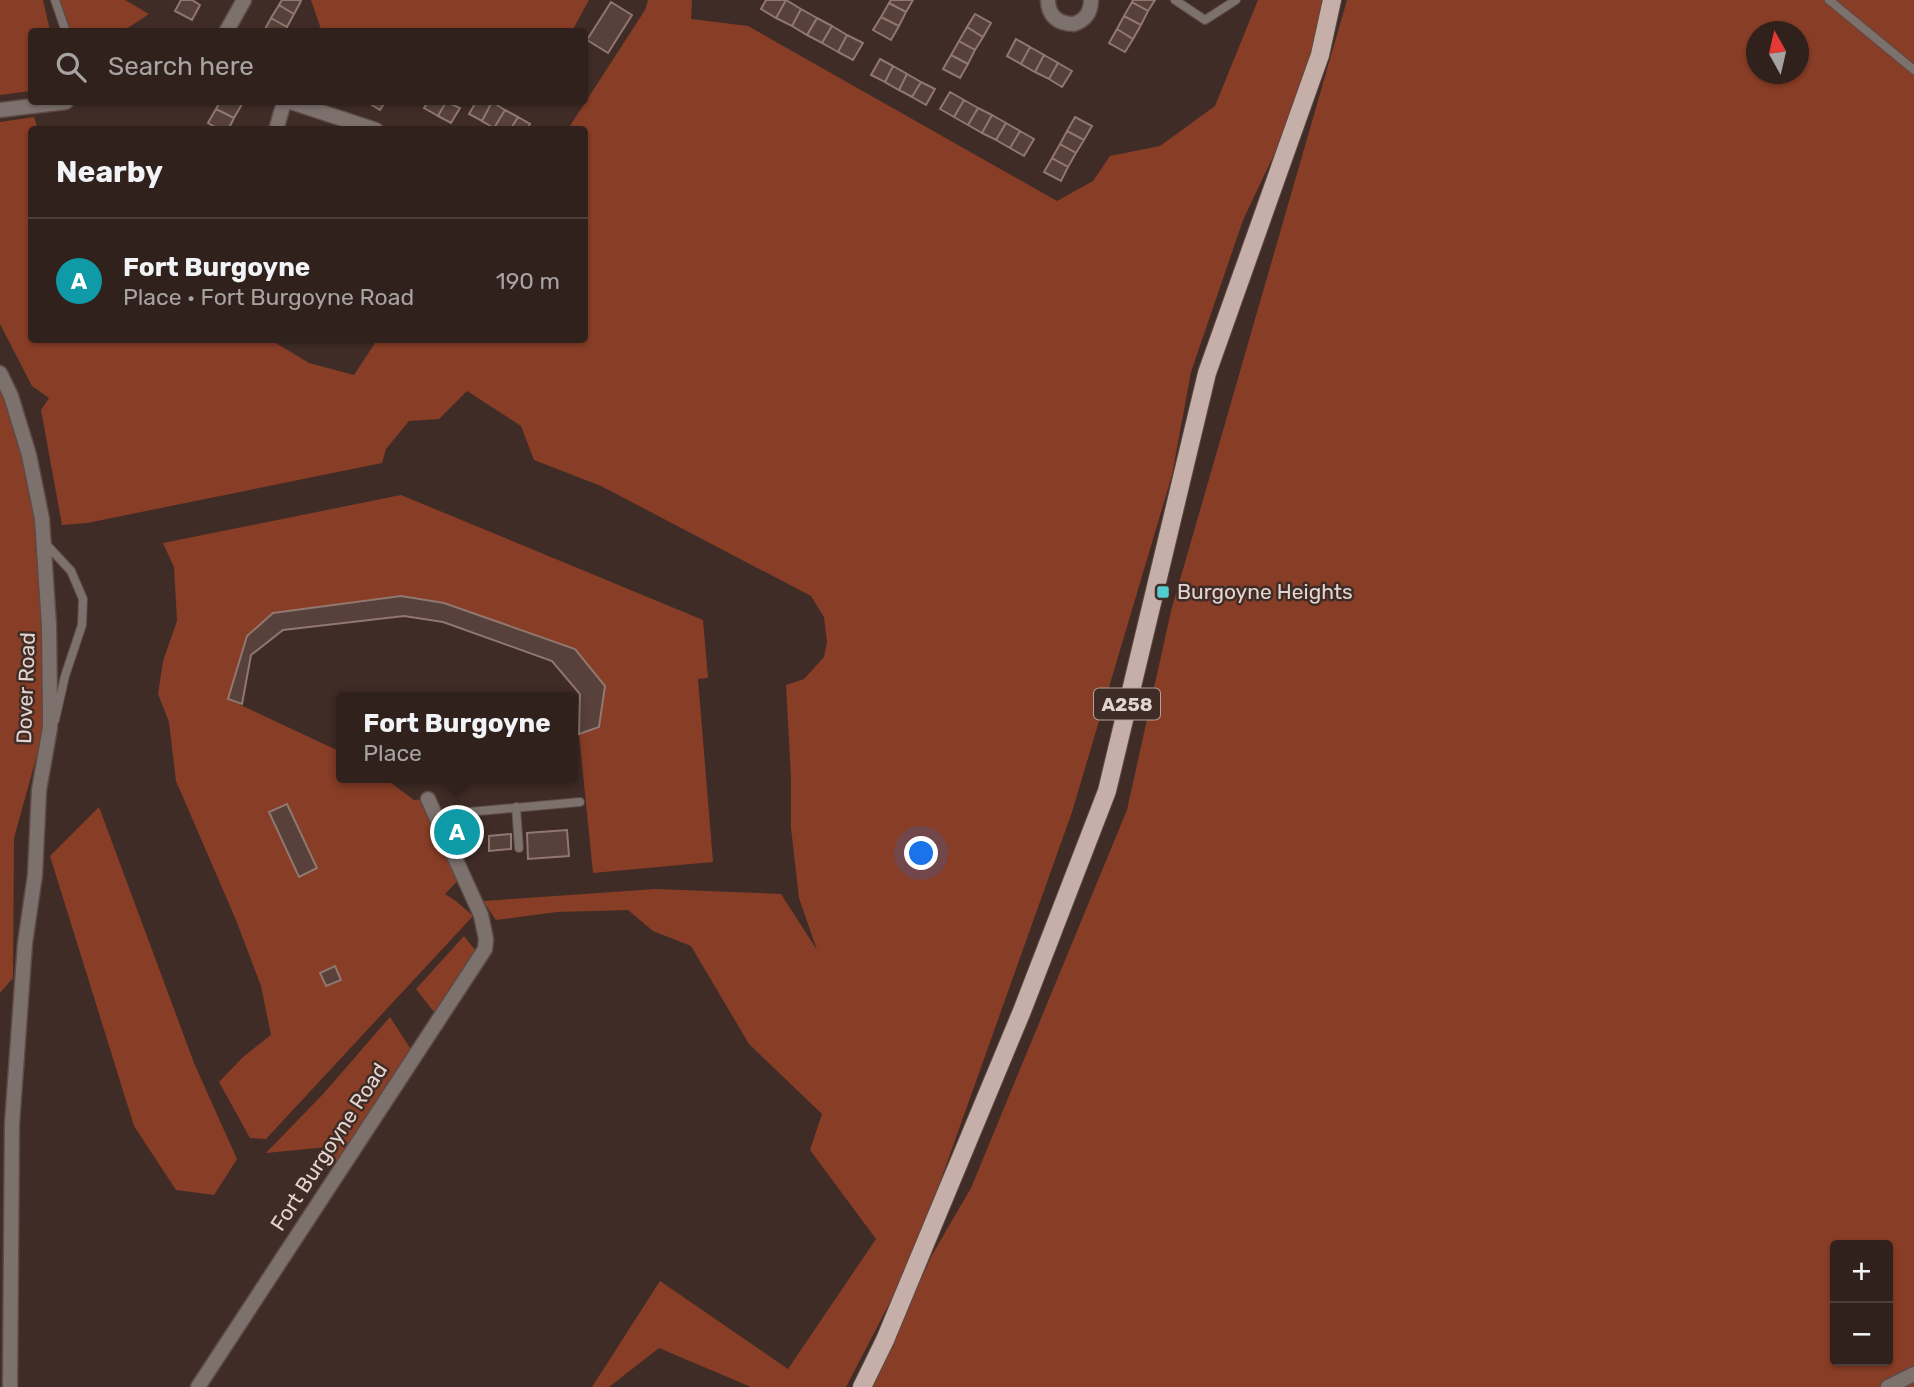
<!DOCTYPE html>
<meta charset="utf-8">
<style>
:root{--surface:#30211c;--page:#3c2e29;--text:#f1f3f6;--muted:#a8a3a3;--line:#4b3e3b;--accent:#52cdcd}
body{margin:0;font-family:Rubik,sans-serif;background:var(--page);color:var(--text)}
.controls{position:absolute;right:21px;bottom:21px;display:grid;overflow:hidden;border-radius:7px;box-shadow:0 2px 5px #0004}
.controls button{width:63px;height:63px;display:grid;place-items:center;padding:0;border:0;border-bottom:2px solid var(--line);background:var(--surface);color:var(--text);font:35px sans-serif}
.compass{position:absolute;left:1746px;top:21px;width:63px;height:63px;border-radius:50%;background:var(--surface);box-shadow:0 2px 5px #0004;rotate:352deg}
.you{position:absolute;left:922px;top:854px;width:24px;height:24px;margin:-18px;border:5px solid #fff;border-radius:50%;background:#1a73e8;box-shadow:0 0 0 10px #1a73e833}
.badge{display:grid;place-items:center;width:46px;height:46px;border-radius:50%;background:var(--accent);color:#fff;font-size:23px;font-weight:700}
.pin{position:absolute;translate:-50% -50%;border:4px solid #fff;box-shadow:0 2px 7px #0006}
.popup{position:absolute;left:336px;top:692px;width:242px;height:91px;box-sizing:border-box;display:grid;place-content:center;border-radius:7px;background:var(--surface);filter:drop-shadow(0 2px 5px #0005);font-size:23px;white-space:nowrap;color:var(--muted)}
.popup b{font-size:26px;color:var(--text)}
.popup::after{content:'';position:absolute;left:50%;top:100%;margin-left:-14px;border:14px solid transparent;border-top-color:var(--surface)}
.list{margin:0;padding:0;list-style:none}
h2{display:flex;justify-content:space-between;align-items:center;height:91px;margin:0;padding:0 28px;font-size:30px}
h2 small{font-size:23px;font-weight:400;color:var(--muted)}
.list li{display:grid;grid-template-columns:46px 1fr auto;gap:21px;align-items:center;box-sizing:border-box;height:126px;padding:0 28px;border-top:2px solid var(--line)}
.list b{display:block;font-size:26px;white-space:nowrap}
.list p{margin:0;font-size:23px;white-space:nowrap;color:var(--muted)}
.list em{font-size:23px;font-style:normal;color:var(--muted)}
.icon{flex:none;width:38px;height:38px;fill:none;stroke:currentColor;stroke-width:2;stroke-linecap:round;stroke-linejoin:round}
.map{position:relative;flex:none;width:1914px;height:1387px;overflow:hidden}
.search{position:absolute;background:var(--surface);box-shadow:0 2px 5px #0004;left:28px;top:28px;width:560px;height:77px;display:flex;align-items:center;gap:18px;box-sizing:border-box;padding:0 24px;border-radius:7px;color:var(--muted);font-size:26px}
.panel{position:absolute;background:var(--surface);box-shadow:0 2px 5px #0004;left:28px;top:126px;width:560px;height:217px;border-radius:7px}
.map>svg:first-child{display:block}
.green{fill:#883d26;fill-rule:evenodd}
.building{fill:#57413a;stroke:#907770;stroke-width:2}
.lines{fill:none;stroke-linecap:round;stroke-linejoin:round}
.service-casing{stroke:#5d4a45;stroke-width:10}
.minor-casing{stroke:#5d4a45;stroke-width:17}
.tertiary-casing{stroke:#5d4a45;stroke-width:17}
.primary-casing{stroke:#5d4a45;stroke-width:20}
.service{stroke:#7c716d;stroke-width:8}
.minor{stroke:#7c716d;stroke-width:14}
.tertiary{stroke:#7c716d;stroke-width:14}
.primary{stroke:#c5afa8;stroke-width:18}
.poi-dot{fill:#52cdcd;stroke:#402c26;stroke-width:2.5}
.labels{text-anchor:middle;stroke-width:5;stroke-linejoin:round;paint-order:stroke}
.shield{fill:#402c26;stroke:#b1a29d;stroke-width:2}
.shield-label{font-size:19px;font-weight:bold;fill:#e2d5d0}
.poi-label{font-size:21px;fill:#e2d5d0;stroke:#402c26;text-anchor:start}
.street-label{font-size:21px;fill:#e2d5d0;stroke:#402c26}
</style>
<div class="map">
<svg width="1914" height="1387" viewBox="0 0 1914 1387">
<rect width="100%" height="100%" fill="#402c26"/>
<!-- green -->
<path class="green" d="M0,0H43L50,31L32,32L31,91L0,95Z
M60,0H125L149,14L123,31H70Z
M311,0H589L572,31L322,32Z
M648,0H692L691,19L748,26L1057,201L1093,181L1110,156L1160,146L1215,106L1258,0H1331L1316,66L1243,220L1191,372L1172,475L1072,812L913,1258L846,1387H751L659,1348L609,1387H592L660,1281L788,1369L876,1239L810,1150L822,1114L749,1044L691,946L653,931L628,910L557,912L496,920L483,901L656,889L781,894L817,950L799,898L791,828V777L786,685L804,679L824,657L827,642L824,617L811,596L601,486L534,460L521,426L467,391L439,419L409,421L386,449L382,463L87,523L62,525L41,410L49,398L32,386L0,324V122L34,117L38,129L32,130V340H271L309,363L354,375L377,340H584V130L568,129L645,10Z
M1347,0H1914V1387H872L932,1255L971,1188L1127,810L1171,611ZM1756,32H1798V74H1756ZM1835,1245H1888V1361H1835Z
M0,373L42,519L50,708L14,838L13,978L0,993Z
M401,495L703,620L708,678L698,679L713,862L593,873L579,734L599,727L605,686L575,649L444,603L401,596L273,613L246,638L228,699L341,752L342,778H384L414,800L428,799L462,876L445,894L456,901L473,916L266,1139L250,1138L219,1082L243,1057L271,1035L261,986L236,920L176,781L169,722L158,694L163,661L177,621L174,567L163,543Z
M99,807L194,1063L237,1159L214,1195L176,1190L134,1126L50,856Z
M464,936L475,950L434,1012L416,989Z
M390,1017L412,1051L337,1165L328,1147L266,1153L324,1093Z"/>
<!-- building -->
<path class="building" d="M181,0H192L200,5L192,20L175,11Z
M282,0H298L301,1L294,14L279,5Z
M766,0H786L776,18L761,9Z
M786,0L801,9L792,26L776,18Z
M891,0H913L906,12L889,3Z
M1133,0H1155L1148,11L1132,2Z
M611,2L632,15L608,53L587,40Z
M1132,2L1148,11L1141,25L1124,16Z
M889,3L906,12L899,26L881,17Z
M279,5L294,14L287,27L271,18Z
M801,9L817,18L807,35L792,26Z
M975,14L991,23L983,37L967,27Z
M1124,16L1141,25L1133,39L1117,29Z
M881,17L899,26L891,40L873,30Z
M271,18L287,27L284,32L264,31Z
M817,18L832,26L822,43L807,35Z
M832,26L847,35L838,52L822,43Z
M967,27L983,37L975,50L959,41Z
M1117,29L1133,39L1125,52L1109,43Z
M847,35L863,43L853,60L838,52Z
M1016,39L1030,47L1021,64L1007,56Z
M959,41L975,50L968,64L951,55Z
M1030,47L1044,55L1035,72L1021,64Z
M951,55L968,64L960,78L943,69Z
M1044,55L1058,63L1049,79L1035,72Z
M880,59L893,66L885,82L871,75Z
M1058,63L1072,71L1062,87L1049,79Z
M893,66L907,74L899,90L885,82Z
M907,74L921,82L912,97L899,90Z
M921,82L935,89L926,105L912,97Z
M950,92L964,100L954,117L940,109Z
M964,100L978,108L968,125L954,117Z
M220,102L242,104L234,118L216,109Z
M367,102H385L380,110Z
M428,102H446L438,116L424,108Z
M446,102L460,108L451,123L438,116Z
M476,102H492L482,121L469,114Z
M492,102L505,110L494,128L482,121Z
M978,108L992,115L982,133L968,125Z
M216,109L234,118L228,130H220L208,123Z
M505,110L518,117L510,130H496L494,128Z
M992,115L1006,123L996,140L982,133Z
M518,117L530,124L527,130H510Z
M1075,117L1092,126L1084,140L1067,131Z
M1006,123L1020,131L1010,148L996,140Z
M1020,131L1034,139L1024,156L1010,148Z
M1067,131L1084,140L1076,153L1060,144Z
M1060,144L1076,153L1068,167L1052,158Z
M1052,158L1068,167L1061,181L1044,172Z
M401,596L444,603L575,649L605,686L599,727L579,734L580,694L552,661L443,622L404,616L283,630L251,655L242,704L228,699L247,636L273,613Z
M287,804L317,868L299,877L269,812Z
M567,830L569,856L528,859L527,833Z
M511,834V849L489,851V836Z
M335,966L341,980L326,986L320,973Z"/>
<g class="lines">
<defs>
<path id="service" d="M55,0L66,32
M1175,0L1205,20L1236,0
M1829,0L1914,70
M45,543L71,571L83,599L82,625L65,676L55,720
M516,807L519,848
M435,815L580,802"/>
<path id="minor" d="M1048,0C1048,16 1058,24 1074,24C1085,20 1091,13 1091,0
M226,32L244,0
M291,102L376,130
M0,110L66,102
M276,130L284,102
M0,373L11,396L29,455L42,519L49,626L50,708V728L39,790L35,875L25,943L12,1124L10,1387
M198,1387L485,949L486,939L481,915L428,799"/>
<path id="tertiary" d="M1888,1387L1914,1374"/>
<path id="primary" d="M862,1387L885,1340L1022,1011L1107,791L1207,373L1320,55L1332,0"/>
</defs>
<!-- service casing -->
<use href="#service" class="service-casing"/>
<!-- minor casing -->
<use href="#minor" class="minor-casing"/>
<!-- tertiary casing -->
<use href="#tertiary" class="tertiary-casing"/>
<!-- primary casing -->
<use href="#primary" class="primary-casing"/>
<!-- service -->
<use href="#service" class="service"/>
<!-- minor -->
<use href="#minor" class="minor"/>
<!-- tertiary -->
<use href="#tertiary" class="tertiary"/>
<!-- primary -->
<use href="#primary" class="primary"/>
</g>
<!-- markers -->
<rect class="poi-dot" x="1156" y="585" width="14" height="14" rx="3.5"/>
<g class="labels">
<!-- shield labels -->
<rect class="shield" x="1094" y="688.5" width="66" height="31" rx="5"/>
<g class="shield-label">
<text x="1127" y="711">A258</text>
</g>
<!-- poi labels -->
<g class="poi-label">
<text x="1177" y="599">Burgoyne Heights</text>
</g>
<!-- street labels -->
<g class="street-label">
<text transform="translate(26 688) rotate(-88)" y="7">Dover Road</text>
<text transform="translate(329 1147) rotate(-57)" y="7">Fort Burgoyne Road</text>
</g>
</g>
</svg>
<div class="controls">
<button>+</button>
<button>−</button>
</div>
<svg class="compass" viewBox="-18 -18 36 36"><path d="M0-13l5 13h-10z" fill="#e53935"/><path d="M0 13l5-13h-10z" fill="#a8a3a3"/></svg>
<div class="you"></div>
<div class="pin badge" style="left:457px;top:832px;background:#0f9aa8">A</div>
<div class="popup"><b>Fort Burgoyne</b>Place</div>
<div class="search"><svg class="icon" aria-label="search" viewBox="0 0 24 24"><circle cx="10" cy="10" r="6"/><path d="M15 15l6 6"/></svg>Search here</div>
<section class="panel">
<h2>Nearby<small></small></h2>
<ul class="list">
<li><span class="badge" style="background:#0f9aa8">A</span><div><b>Fort Burgoyne</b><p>Place · Fort Burgoyne Road</p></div><em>190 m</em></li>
</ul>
</section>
</div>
